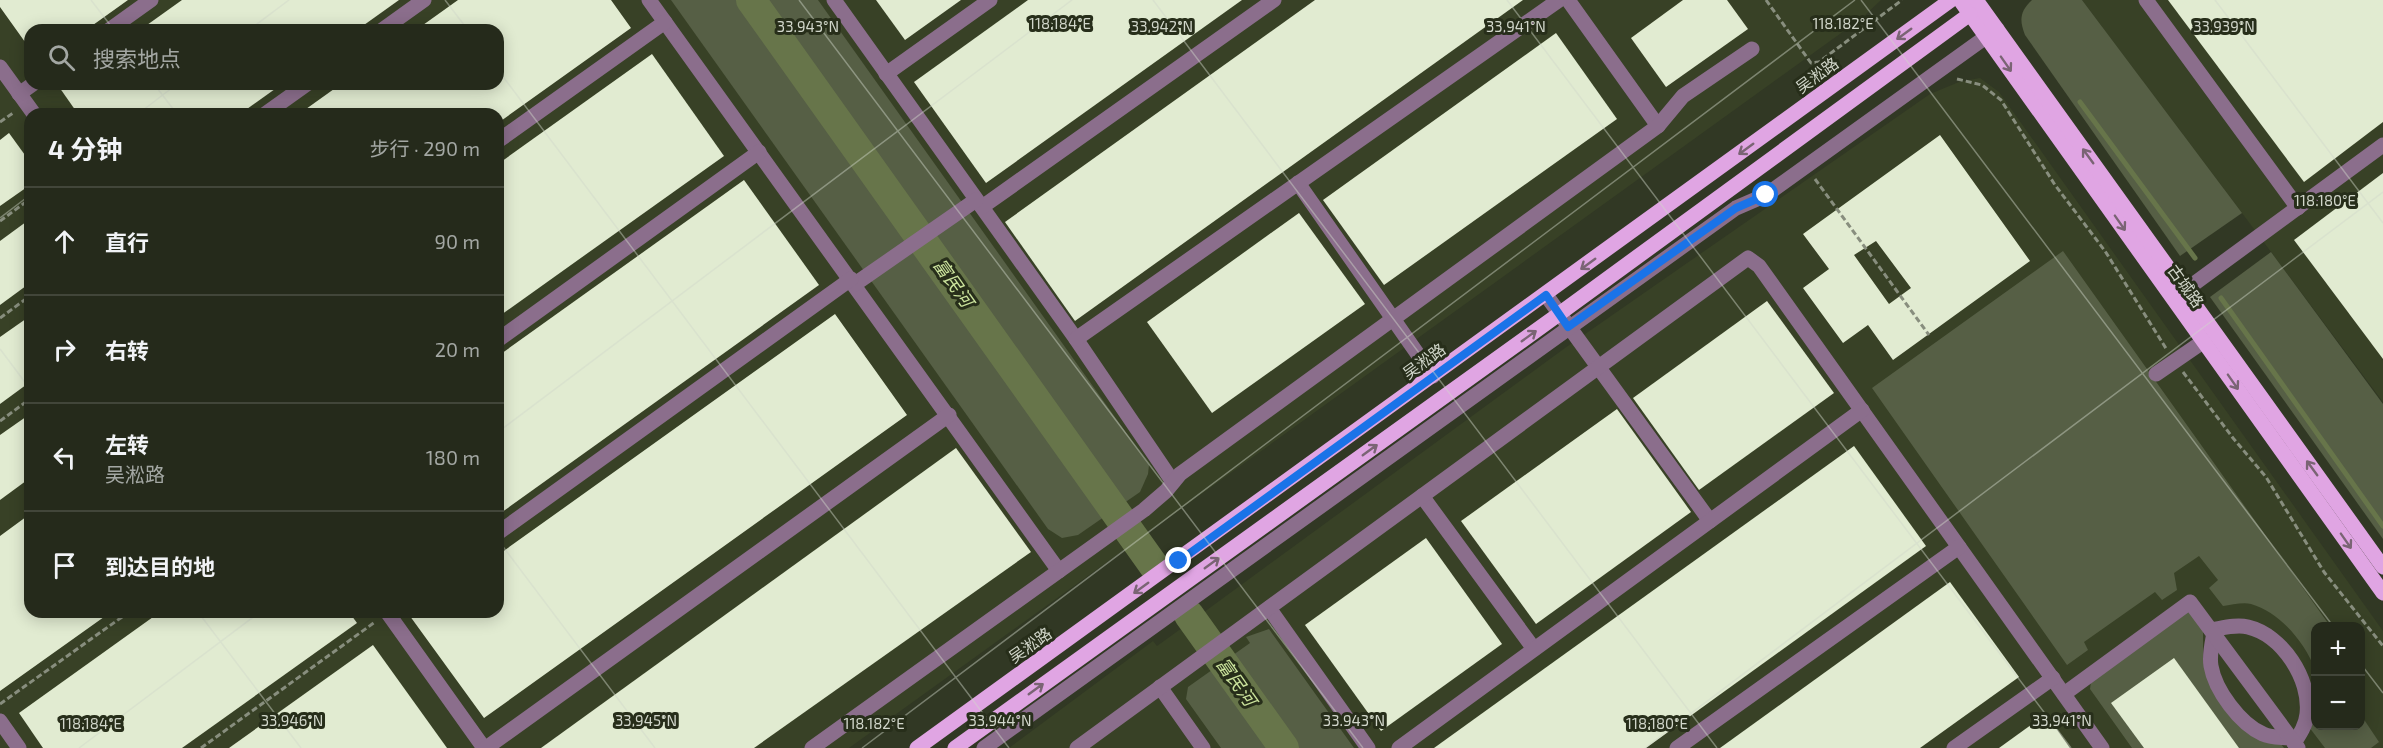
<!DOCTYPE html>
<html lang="zh">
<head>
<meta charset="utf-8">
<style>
  :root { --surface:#252a1b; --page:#313628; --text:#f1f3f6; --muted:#a3a7a3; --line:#42463a }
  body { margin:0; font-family:"Exo 2","Noto Sans SC",sans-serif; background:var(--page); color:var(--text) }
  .controls { position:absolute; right:18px; bottom:18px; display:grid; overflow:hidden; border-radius:12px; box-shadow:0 3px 15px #0003 }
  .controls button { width:54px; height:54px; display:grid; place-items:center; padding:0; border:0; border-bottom:2px solid var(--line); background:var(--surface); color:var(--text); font:30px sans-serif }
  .stop { position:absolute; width:18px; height:18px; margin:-14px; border:4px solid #1a73e8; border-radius:50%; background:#fff }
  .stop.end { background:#1a73e8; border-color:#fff; box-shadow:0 2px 6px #0008 }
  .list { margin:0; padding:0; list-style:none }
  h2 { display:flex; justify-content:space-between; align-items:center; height:78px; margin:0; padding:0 24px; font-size:26px }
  h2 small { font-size:20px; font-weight:400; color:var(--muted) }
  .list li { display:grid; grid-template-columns:39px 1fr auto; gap:18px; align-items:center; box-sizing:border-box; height:108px; padding:0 24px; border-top:2px solid var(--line) }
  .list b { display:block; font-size:22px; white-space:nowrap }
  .list p { margin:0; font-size:20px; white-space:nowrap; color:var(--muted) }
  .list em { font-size:20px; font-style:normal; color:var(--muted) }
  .icon { flex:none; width:33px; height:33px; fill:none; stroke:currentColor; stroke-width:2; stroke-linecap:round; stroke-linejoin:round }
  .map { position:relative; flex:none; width:2383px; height:748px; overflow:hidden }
  .search { position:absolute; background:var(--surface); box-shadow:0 3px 15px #0003; left:24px; top:24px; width:480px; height:66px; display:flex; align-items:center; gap:15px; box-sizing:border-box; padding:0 21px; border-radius:18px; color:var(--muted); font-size:22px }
  .panel { position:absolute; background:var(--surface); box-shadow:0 3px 15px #0003; left:24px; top:108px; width:480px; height:510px; border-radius:18px }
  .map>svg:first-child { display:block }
</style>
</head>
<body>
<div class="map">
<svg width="2383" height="748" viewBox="0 0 2383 748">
  <rect width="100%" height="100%" fill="#313824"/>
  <!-- built -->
  <g fill="#384126" fill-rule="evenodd">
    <path d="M0,0H1881L1862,18L849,748H0ZM30,30H498V84H30ZM30,114H498V612H30Z"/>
    <path d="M2082,0H2383V402L2242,213Z"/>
    <path d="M1980,78L1999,92L2383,631V748H1009L1153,641L1157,646L1211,607L1565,348L1930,94L1959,82ZM2316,626H2360V726H2316Z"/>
  </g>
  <!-- green -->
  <g fill="#565f45">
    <path d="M671,0H818L1149,465L1148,474L1140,492L1078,535L1062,538L1048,529Z"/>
    <path d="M2032,0H2082L2242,213L2180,256L2025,35C2019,20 2020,11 2032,0Z"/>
    <path d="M2063,251L2330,626H2316L2315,670C2306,644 2280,612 2251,604C2243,602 2231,605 2223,606L2209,588L2218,580L2199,556L2174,573L2177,590L2162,600L2155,592L2084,642L2088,650L2067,665L1872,388Z"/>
    <path d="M2271,252L2383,404V539L2210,297Z"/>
    <path d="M2190,608L2203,625V658L2246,727L2281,744L2284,748H2132L2090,689L2091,682Z"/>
    <path d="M1269,629L1354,748H1221L1186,699L1188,687L1250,643L1246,637Z"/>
    <path d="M2315,708L2316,726H2360L2361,715L2379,742L2371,748H2325L2309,727Z"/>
  </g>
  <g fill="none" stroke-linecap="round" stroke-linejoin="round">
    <!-- stream -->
    <g stroke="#67754a" stroke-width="5">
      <path d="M2080,102L2195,258"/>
      <path d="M2221,298L2383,526"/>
    </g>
    <!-- river -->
    <g stroke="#67754a" stroke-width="30">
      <path d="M751,0L1154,566"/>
      <path d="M1189,615L1284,748"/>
    </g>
  </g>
  <!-- building -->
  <g fill="#e1ebd1" fill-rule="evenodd">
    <path d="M0,0H128L86,30H30V49L0,7Z"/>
    <path d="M182,0H399L357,30H140Z"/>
    <path d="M458,0H611L631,28L498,123V114H299L341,84H498V30H416Z"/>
    <path d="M876,0H961L905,40Z"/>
    <path d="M1028,0H1242L986,183L914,82Z"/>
    <path d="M1315,0H1523L1075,321L1005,222Z"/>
    <path d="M1683,0H1727L1748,29L1666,87L1631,38Z"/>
    <path d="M2168,0H2383V122L2304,182Z"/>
    <path d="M1556,33L1617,119L1384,285L1323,200Z"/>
    <path d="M652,54L724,156L498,317V164Z"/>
    <path d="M57,84H282L240,114H78Z"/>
    <path d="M9,133L30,162V185L0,206V140Z"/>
    <path d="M1940,135L2030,261L1893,360L1868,325L1843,343L1803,288L1829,269L1803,234ZM1876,241L1911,288L1889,304L1854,255Z"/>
    <path d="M2383,173V359L2294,240Z"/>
    <path d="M744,180L819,285L498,515V356Z"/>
    <path d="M1299,213L1365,304L1212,413L1147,322Z"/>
    <path d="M30,219V283L0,305V241Z"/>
    <path d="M1767,301L1834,393L1699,490L1633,398Z"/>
    <path d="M835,314L907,415L484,718L407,612H498V555Z"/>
    <path d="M30,316V382L0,404V337Z"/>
    <path d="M1617,409L1691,512L1536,624L1461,521Z"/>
    <path d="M30,414V478L0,500V435Z"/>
    <path d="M1854,446L1926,546L1646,748H1434Z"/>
    <path d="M956,448L1031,552L754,748H541Z"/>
    <path d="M30,514V612H111L0,691V536Z"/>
    <path d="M1426,538L1502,644L1381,731L1305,625Z"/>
    <path d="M1950,582L2019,677L1920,748H1720Z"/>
    <path d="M160,612H349L357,623L182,748H43L19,713Z"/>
    <path d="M373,645L447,748H229Z"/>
    <path d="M2174,658L2239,748H2144L2111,703Z"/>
    <path d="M2046,714L2070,748H1999Z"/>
  </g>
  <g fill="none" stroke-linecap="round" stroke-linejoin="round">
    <!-- path -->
    <g stroke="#888e7e" stroke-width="3" stroke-dasharray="6 3" stroke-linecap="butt">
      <path d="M1766,0L1811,63L1819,62L1902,0"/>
      <path d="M1957,79L1982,85L2001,100L2055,185L2105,251L2167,350"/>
      <path d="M0,122L13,113"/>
      <path d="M1815,179L1929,335"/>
      <path d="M0,221L30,199"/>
      <path d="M0,318L30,296"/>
      <path d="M2183,372L2233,438L2266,477L2324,572L2383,646"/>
      <path d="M0,421L30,399"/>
      <path d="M0,704L129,612"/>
      <path d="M201,748L375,622"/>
    </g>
    <!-- minor -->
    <g stroke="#8b6e8c" stroke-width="15">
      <path d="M649,0L1059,571"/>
      <path d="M834,0L1076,339L1173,482"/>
      <path d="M1568,0L1658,126"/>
      <path d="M2146,0L2298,208"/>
      <path d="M109,30L151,0"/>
      <path d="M382,30L424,0"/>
      <path d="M0,67L34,114"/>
      <path d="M886,74L990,0"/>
      <path d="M19,94L33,84"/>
      <path d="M265,114L307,84"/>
      <path d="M498,141L665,22"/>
      <path d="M1298,183L1433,376"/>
      <path d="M982,207L1274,0"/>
      <path d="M855,284L976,200"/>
      <path d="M1546,295L1710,521"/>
      <path d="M2176,297L2383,145"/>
      <path d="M1076,339L1559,0"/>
      <path d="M498,340L759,152"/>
      <path d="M2156,374L2204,341"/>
      <path d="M1422,496L1534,649"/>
      <path d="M498,533L851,279"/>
      <path d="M1269,608L1368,748"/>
      <path d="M387,612L484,748"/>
      <path d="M2211,630C2223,628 2236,624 2248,627C2282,635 2311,679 2307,714C2306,725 2300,734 2294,743"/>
      <path d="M2214,633C2212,644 2209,655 2211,666C2215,690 2240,724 2263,734C2271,738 2281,737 2290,738"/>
      <path d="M1160,687L1203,748"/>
      <path d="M2064,694L2190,602L2298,748"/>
      <path d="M0,721L19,748"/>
      <path d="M486,748L949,415"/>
      <path d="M812,748L1144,510L1166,491L1180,474L1658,126L1683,96L1752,49"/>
      <path d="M984,748L1736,208L1766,195L1997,29"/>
      <path d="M1077,748L1748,258L1759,266L2102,748"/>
      <path d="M1399,748L1862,410"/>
      <path d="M1677,748L1959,547"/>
      <path d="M1954,748L2053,678"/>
    </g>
    <!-- major -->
    <g stroke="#e0a5e3" stroke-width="15">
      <path d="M1960,0L2383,593"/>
      <path d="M1976,0L2383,567"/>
      <path d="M917,748L1951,0"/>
      <path d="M955,748L1559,314L1970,14"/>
    </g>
  </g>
  <!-- one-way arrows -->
  <defs><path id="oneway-shaft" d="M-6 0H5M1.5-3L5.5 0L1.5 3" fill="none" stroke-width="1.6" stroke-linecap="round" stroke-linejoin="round" transform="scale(1.5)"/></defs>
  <g stroke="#7a6474">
    <use href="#oneway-shaft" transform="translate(1904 34) rotate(144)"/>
    <use href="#oneway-shaft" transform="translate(2006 64) rotate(55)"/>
    <use href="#oneway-shaft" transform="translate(1746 149) rotate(144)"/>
    <use href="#oneway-shaft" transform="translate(2088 156) rotate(-126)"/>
    <use href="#oneway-shaft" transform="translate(2120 223) rotate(55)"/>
    <use href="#oneway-shaft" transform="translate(1588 264) rotate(144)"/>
    <use href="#oneway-shaft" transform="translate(1529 336) rotate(-36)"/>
    <use href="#oneway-shaft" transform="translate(2233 382) rotate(55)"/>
    <use href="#oneway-shaft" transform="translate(1370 450) rotate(-36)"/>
    <use href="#oneway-shaft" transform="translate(2312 468) rotate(-126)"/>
    <use href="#oneway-shaft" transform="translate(2346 541) rotate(55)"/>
    <use href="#oneway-shaft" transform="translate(1212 563) rotate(-36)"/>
    <use href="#oneway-shaft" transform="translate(1141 588) rotate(144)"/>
    <use href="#oneway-shaft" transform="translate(1036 689) rotate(-36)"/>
  </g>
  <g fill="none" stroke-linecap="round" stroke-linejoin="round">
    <!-- route -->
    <path stroke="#1a73e8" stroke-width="8" d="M1179,561L1546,295L1568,327L1736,208L1766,195"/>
  </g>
  <!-- ticks -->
  <path fill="none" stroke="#d1d6ca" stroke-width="1.5" stroke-opacity="0.45" d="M91,0L114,30M445,0L468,30M799,0L1363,748M1153,0L1717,748M1507,0L2071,748M1861,0L2333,626M2215,0L2383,223M249,30L289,0M498,70L1009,748M154,84L177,114M138,114L177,84M0,218L30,195M0,349L30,389M498,432L1072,0M498,540L655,748M198,612L301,748M2360,663L2383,693M79,748L260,612M862,748L1855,0M1645,748L2383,192"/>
  <g text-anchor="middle" stroke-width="6" stroke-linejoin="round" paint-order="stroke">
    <!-- street labels -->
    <g font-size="16" fill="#d1d6ca" stroke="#272e1a">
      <text transform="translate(1817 75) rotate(-36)" y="6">吴淞路</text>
      <text transform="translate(2186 286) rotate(54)" y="6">古城路</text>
      <text transform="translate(1424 361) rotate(-36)" y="6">吴淞路</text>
      <text transform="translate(1030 645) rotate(-35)" y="6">吴淞路</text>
    </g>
    <!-- water labels -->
    <g font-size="18" font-style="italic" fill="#cce49d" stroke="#272e1a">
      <text transform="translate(953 283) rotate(55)" y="6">富民河</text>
      <text transform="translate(1236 682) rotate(55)" y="6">富民河</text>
    </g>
  </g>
  <g font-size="15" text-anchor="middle" fill="#d1d6ca" stroke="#272e1a" stroke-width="6" stroke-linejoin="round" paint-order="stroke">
    <text x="1060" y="29">118.184°E</text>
    <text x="1843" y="29">118.182°E</text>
    <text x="808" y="32">33.943°N</text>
    <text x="1162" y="32">33.942°N</text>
    <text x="1516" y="32">33.941°N</text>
    <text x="2224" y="32">33.939°N</text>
    <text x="2325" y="206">118.180°E</text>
    <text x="292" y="726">33.946°N</text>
    <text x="646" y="726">33.945°N</text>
    <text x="1000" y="726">33.944°N</text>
    <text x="1354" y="726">33.943°N</text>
    <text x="2062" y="726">33.941°N</text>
    <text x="91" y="729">118.184°E</text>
    <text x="874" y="729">118.182°E</text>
    <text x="1657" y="729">118.180°E</text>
  </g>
</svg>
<div class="controls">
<button>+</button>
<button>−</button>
</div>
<div class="stop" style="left:1766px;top:195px"></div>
<div class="stop end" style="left:1179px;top:561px"></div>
<div class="search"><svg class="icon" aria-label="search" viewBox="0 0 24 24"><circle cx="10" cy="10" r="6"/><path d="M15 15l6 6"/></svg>搜索地点</div>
<section class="panel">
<h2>4 分钟<small>步行 · 290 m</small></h2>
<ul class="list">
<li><svg class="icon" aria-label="ahead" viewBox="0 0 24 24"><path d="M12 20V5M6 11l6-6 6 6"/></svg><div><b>直行</b></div><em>90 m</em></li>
<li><svg class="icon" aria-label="right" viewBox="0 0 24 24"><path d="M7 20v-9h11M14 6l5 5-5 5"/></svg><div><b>右转</b></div><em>20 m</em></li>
<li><svg class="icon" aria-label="left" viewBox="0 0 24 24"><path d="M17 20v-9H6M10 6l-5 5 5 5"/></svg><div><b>左转</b><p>吴淞路</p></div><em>180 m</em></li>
<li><svg class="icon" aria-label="arrive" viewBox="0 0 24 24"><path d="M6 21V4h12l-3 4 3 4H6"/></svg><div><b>到达目的地</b></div></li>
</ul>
</section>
</div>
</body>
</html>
